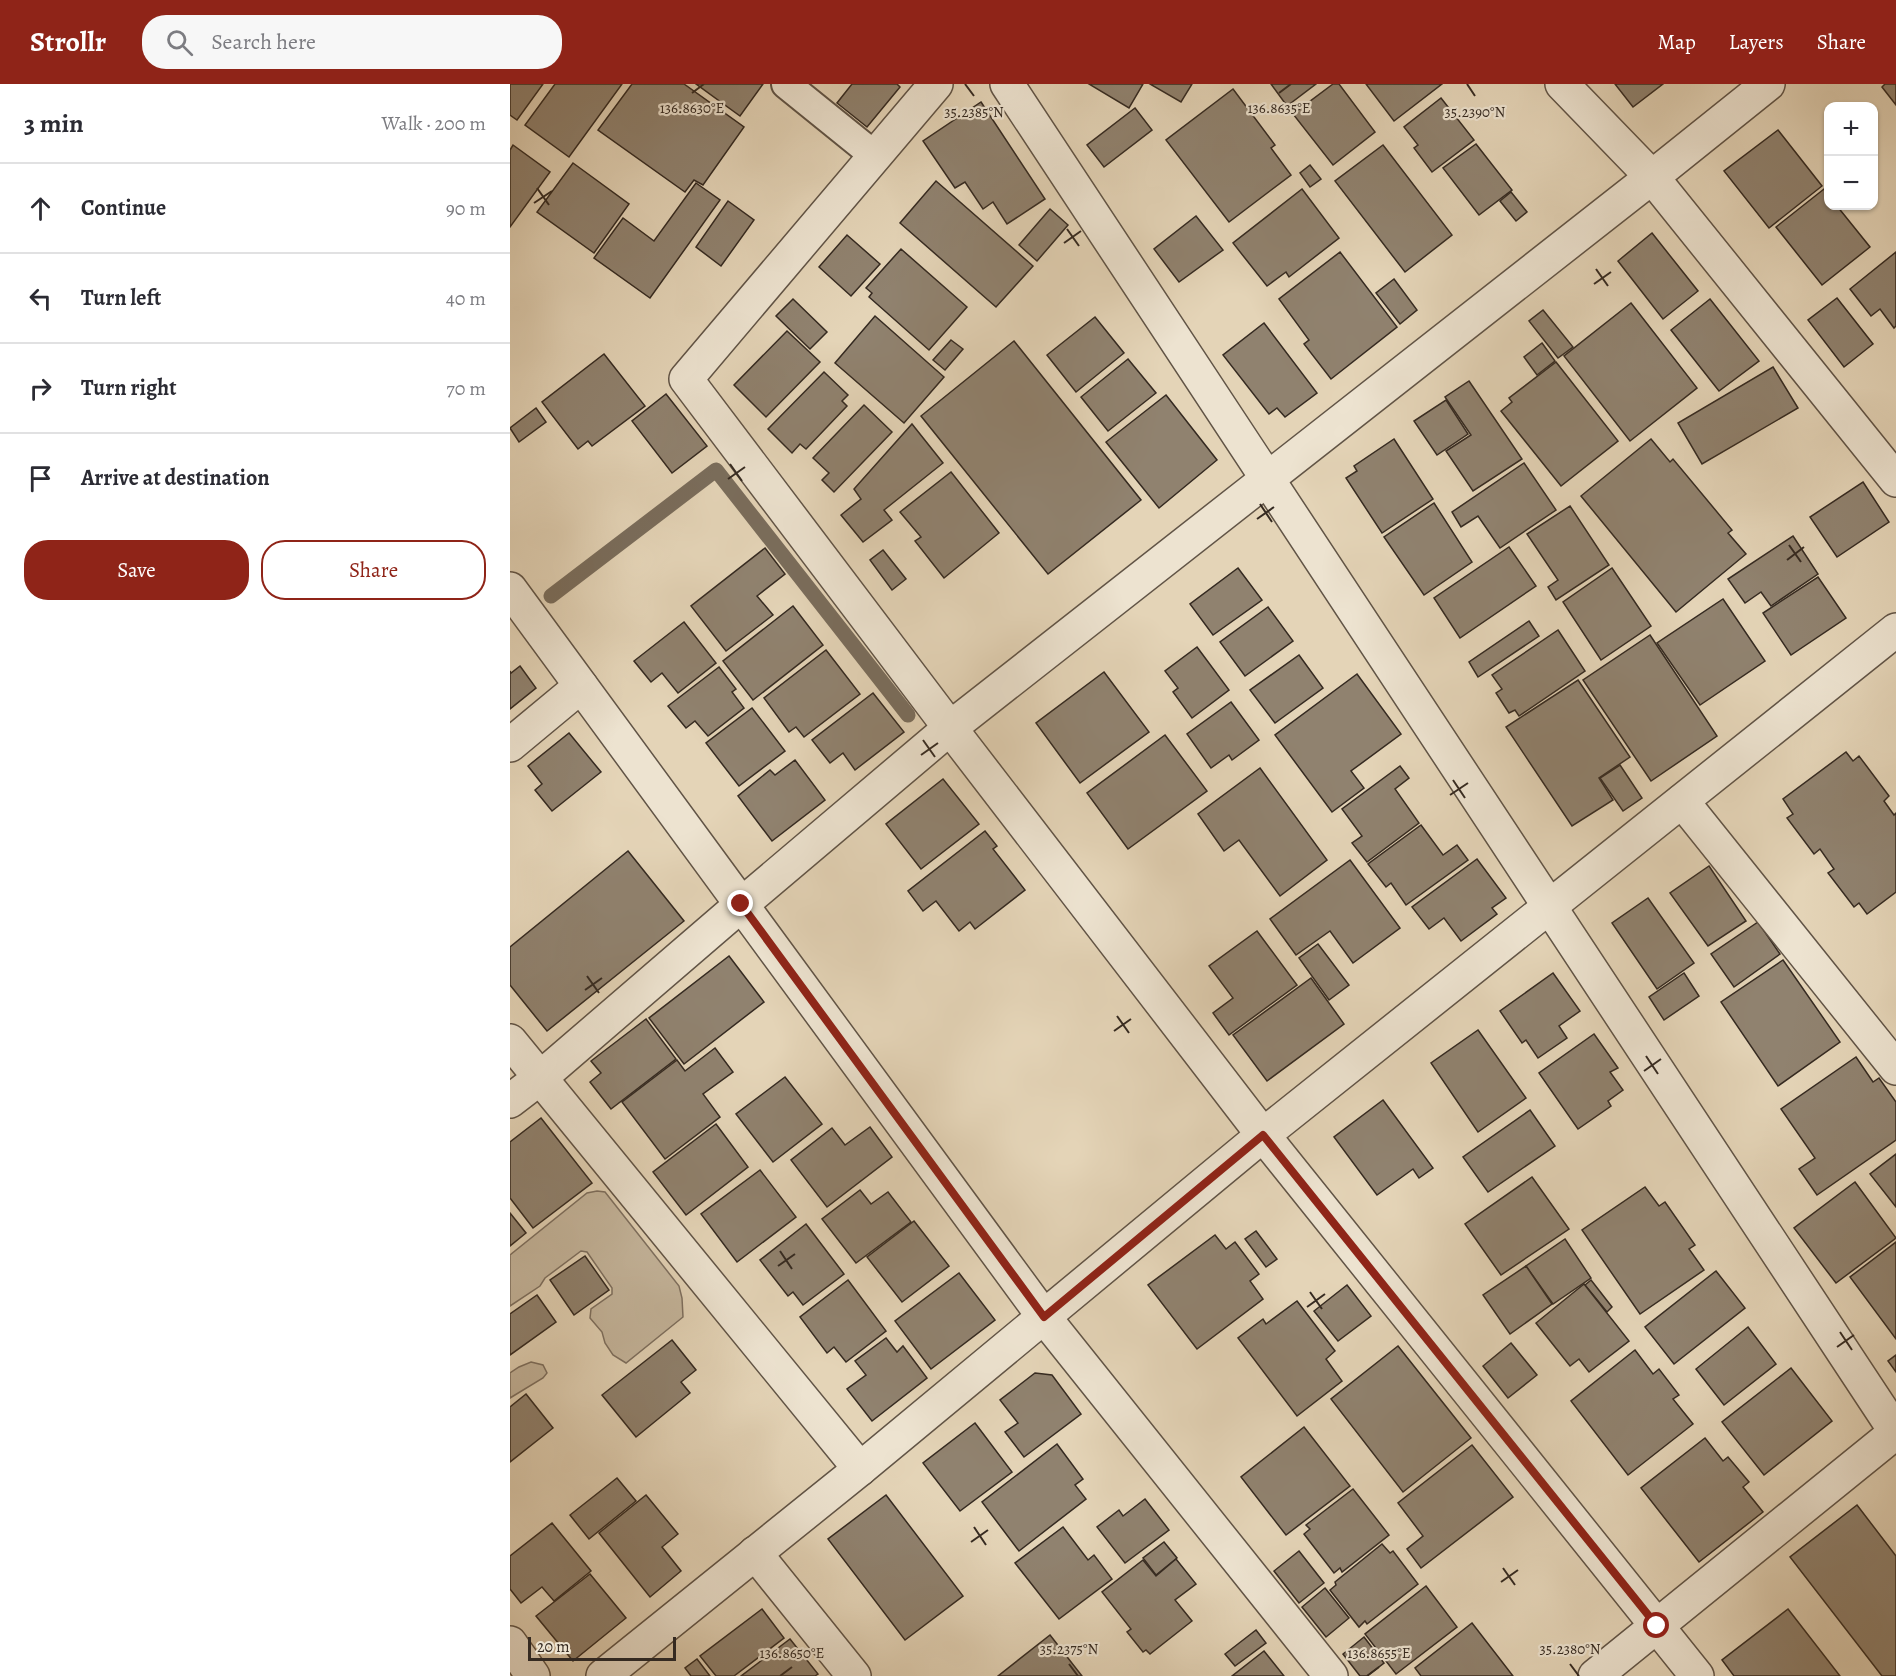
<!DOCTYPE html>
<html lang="en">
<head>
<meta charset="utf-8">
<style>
  :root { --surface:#fff; --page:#f7f7f7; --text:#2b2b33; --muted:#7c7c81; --line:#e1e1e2; --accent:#8f2418 }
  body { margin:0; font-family:Alegreya,serif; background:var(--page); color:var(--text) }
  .controls { position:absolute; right:18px; top:18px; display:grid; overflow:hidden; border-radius:12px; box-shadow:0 2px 4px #0004 }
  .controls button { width:54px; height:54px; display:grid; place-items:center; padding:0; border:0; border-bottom:2px solid var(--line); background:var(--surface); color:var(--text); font:30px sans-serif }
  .scale { position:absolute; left:18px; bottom:15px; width:148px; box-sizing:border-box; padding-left:6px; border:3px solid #352a21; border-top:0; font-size:16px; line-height:21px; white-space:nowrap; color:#352a21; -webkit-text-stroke:4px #ede3d0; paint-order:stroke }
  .stop { position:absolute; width:18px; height:18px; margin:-14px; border:4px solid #8f2418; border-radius:50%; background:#fff }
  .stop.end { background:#8f2418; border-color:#fff; box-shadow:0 2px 6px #0008 }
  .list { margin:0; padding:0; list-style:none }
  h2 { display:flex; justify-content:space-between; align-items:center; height:78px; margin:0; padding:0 24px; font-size:26px }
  h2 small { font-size:20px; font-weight:400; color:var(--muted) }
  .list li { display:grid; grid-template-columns:39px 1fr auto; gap:18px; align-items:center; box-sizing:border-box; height:90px; padding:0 24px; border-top:2px solid var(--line) }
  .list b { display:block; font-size:22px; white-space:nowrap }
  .list em { font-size:20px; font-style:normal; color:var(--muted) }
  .actions { display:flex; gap:12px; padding:18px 24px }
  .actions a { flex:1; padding:14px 0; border:2px solid var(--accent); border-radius:24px; text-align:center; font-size:21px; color:var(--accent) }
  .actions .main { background:var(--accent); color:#fff }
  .icon { flex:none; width:33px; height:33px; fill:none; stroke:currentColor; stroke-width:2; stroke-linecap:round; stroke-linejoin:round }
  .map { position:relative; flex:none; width:1386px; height:1592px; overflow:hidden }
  header { display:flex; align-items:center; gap:36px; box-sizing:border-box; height:84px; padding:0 30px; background:var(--accent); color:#fff }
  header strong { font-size:28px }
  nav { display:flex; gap:33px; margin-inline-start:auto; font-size:21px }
  .search { width:420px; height:54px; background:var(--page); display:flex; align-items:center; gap:15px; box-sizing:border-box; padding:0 21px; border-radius:24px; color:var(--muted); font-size:22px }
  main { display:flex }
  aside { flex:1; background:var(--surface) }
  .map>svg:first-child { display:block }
</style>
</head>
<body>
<header>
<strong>Strollr</strong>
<div class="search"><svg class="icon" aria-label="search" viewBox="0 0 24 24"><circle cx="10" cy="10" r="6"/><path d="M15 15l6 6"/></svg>Search here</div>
<nav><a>Map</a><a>Layers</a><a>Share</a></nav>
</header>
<main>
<aside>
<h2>3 min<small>Walk · 200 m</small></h2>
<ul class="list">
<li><svg class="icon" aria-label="ahead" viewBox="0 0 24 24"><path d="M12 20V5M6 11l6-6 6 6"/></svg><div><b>Continue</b></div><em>90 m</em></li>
<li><svg class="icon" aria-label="left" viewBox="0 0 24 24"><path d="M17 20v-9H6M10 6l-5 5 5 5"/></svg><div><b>Turn left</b></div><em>40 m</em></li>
<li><svg class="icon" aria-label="right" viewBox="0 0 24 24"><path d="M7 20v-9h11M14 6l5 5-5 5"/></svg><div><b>Turn right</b></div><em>70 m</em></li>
<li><svg class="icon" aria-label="arrive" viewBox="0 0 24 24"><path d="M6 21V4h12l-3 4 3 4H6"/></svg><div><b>Arrive at destination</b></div></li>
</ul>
<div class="actions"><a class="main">Save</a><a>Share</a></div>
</aside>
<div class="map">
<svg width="1386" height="1592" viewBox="0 0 1386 1592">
  <rect width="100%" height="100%" fill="#e4d4b7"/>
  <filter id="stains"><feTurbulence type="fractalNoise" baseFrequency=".00333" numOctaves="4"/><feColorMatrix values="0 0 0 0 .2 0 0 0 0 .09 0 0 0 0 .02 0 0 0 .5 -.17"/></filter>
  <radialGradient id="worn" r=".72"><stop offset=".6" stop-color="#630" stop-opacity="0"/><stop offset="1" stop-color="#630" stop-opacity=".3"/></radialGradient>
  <!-- green -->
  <g fill="#c6b79e" stroke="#7e7060" stroke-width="1.5">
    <path d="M87,1107L95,1108L169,1202L172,1214L173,1233L116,1279L103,1271L95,1259L92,1248L80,1234L81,1225L102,1210V1204L77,1168L71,1167L35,1194L30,1202L0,1222V1171L77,1109Z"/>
    <path d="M21,1278L33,1281L37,1289L33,1294L0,1314V1289L9,1283Z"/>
  </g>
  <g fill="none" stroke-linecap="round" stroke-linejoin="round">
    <!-- stream -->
    <path stroke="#7a6d5c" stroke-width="15" d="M41,512L206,386L398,631"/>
  </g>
  <!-- building -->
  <g fill="#90826f" stroke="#352a21" stroke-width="1.5">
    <path d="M0,0H33L7,36L0,31Z"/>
    <path d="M45,0H112L59,73L15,41Z"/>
    <path d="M122,0H174L234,43L193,101L184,96L175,108L88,46Z"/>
    <path d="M186,0H253L230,32Z"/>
    <path d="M342,0H387L390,3L357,43L327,19Z"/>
    <path d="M579,0H633L619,24Z"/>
    <path d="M640,0H682L671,18Z"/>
    <path d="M761,0H806L777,22Z"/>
    <path d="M823,0H829L865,48L823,81L783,30Z"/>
    <path d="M856,0H932L884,37Z"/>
    <path d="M1105,0H1153L1123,23Z"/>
    <path d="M1375,0H1386V21L1372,3Z"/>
    <path d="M723,5L765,61L761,64L781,91L719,138L656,56Z"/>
    <path d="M931,14L964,56L922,88L904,64L908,61L894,43Z"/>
    <path d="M471,18L535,115L497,140L483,118L473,125L455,98L445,104L413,57Z"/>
    <path d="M625,24L642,46L594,83L577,61Z"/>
    <path d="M1268,46L1312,102L1259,144L1214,87Z"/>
    <path d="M966,60L1002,106L969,131L933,84Z"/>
    <path d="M3,61L40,88L0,143V66Z"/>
    <path d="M873,61L942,151L895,188L825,97Z"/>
    <path d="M63,79L119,120L84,169L27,128Z"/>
    <path d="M800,81L811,95L800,103L790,89Z"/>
    <path d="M426,97L523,182L486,223L390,139Z"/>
    <path d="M186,99L210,116L140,214L84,174L113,134L144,157Z"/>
    <path d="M792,105L829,154L779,193L776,188L757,202L723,159Z"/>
    <path d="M1314,105L1318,111V122H1327L1360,163L1312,201L1266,143Z"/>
    <path d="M1001,108L1017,128L1006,137L990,117Z"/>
    <path d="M218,117L244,136L211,182L186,163Z"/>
    <path d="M540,125L558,141L527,177L509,161Z"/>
    <path d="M686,132L713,166L669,198L644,165Z"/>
    <path d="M1142,149L1188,207L1153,235L1108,177Z"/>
    <path d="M337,151L370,180L341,212L309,183Z"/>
    <path d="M391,165L457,223L419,266L359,213L362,209L356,204Z"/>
    <path d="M830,168L887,243L821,295L794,260L799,256L769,215Z"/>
    <path d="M1386,168V242L1384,244L1370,225L1361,232L1340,205Z"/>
    <path d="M884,195L907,226L890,240L866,209Z"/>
    <path d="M1327,214L1363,260L1334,283L1298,236Z"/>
    <path d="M283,215L317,248L300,265L266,232Z"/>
    <path d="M1200,215L1249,277L1209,307L1161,246Z"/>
    <path d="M1121,219L1187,304L1120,357L1054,272Z"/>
    <path d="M1033,226L1063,263L1048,274L1019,237Z"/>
    <path d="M365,232L434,293L394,339L325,279Z"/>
    <path d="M585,233L614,269L566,308L537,271Z"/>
    <path d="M754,239L807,309L775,333L767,324L759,330L713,271Z"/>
    <path d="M277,247L310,278L256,333L224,301Z"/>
    <path d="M441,256L453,265L435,286L423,276Z"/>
    <path d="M504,257L631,416L538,490L411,332Z"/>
    <path d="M1032,259L1045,277L1027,291L1014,273Z"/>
    <path d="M94,270L135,322L82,362L78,357L68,365L32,318Z"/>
    <path d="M618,275L646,309L598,347L571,313Z"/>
    <path d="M1046,278L1108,357L1051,402L991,327L1002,318L999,314Z"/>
    <path d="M1263,283L1288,324L1192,380L1168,339Z"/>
    <path d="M314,288L338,311L332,317L337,322L296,365L290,360L282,369L258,345Z"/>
    <path d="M959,297L1012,375L963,407L936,367L961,351L935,313Z"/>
    <path d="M156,310L197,362L162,389L122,337Z"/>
    <path d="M656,311L707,376L649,424L596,358Z"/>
    <path d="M936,316L958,350L927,371L904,337Z"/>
    <path d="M354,321L382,348L324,408L312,396L319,389L303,374Z"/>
    <path d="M26,324L36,338L9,358L0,344Z"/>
    <path d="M402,340L433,379L374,426L382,436L353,458L331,431L351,415L344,405Z"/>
    <path d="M884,355L923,415L872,449L836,394L847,387L844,382Z"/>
    <path d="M1141,355L1160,378L1163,375L1222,446L1218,449L1236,470L1166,528L1071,412Z"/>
    <path d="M1014,379L1046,426L990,464L968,432L951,443L942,428Z"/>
    <path d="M441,388L489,449L434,494L405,457L411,453L390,428Z"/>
    <path d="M1353,398L1379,438L1327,473L1300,433Z"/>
    <path d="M924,419L962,478L914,511L874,453Z"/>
    <path d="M1060,422L1099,481L1046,516L1038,503L1048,496L1017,450Z"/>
    <path d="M1283,452L1308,490L1261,522L1251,508L1235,519L1218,495Z"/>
    <path d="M999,463L1026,502L950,554L924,514Z"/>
    <path d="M255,464L275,490L247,512L263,531L216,567L181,522Z"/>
    <path d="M373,466L396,495L382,506L360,476Z"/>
    <path d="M728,484L752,516L703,551L680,520Z"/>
    <path d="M1102,484L1141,542L1091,576L1053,518Z"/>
    <path d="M1308,493L1336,534L1281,571L1253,529Z"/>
    <path d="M1213,515L1255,577L1190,621L1147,559Z"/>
    <path d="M283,522L313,561L243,616L213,577Z"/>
    <path d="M758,523L783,557L735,592L710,558Z"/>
    <path d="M1019,537L1029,552L968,593L959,578Z"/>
    <path d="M174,538L206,579L168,609L152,589L141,598L124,577Z"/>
    <path d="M1048,546L1075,587L1009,632L1005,626L999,629L986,609L992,605L982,591Z"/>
    <path d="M1140,551L1207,652L1141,697L1073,596Z"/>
    <path d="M687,563L719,606L682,634L663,608L668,604L655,587Z"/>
    <path d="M316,566L350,610L294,653L286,643L279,648L254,614Z"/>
    <path d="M789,571L813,604L765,639L740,606Z"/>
    <path d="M10,582L26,604L0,625V587L1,589Z"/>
    <path d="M209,583L226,605L222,608L234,624L198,652L185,637L176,644L158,622Z"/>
    <path d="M594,588L639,648L570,699L526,639Z"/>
    <path d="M847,590L891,650L841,687L854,704L822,728L765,651Z"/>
    <path d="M1068,596L1120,673L1089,694L1103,716L1062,742L996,643Z"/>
    <path d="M363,609L394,648L345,686L333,669L320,679L302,656Z"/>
    <path d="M721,618L749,656L722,676L719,671L701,684L677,650Z"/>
    <path d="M242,624L275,667L229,702L196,659Z"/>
    <path d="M59,649L91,688L42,727L25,706L32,700L18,682Z"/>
    <path d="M655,651L697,707L618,765L577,709Z"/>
    <path d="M1336,668L1343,677L1349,672L1379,712L1374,717L1384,731L1386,729V808L1357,830L1349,819L1344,823L1318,789L1324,785L1310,765L1304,770L1277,734L1283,730L1273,715Z"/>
    <path d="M285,676L315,716L262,757L228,712L260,686L265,691Z"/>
    <path d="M1110,681L1132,714L1113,727L1090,694Z"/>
    <path d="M890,682L899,694L885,705L909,739L857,778L842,759L852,752L832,725Z"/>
    <path d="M750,684L817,776L770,812L729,756L714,767L688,730Z"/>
    <path d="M433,695L469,740L411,785L376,740Z"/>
    <path d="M911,741L933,771L947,761L958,776L896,821L881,799L876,803L858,780Z"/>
    <path d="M475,747L487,762L483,765L515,806L465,845L460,838L449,847L426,817L413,827L398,807Z"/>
    <path d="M118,767L174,837L37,947L0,901V863Z"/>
    <path d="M967,775L996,814L982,824L987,830L951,857L934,834L919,845L902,823Z"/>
    <path d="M840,776L890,844L843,879L820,847L786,871L760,835Z"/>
    <path d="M1199,782L1236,837L1198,862L1160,809Z"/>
    <path d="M1138,814L1184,879L1147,905L1102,839Z"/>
    <path d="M1248,838L1270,870L1224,903L1201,870Z"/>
    <path d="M747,847L787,901L719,951L703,929L723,914L699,882Z"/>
    <path d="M808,860L839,901L819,916L789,874Z"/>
    <path d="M219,872L254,918L174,980L139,934Z"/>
    <path d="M1273,876L1330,958L1268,1002L1211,918Z"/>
    <path d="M1043,889L1070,927L1049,942L1057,954L1028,974L1016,956L1012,959L990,927Z"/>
    <path d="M1174,889L1189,912L1154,936L1139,913Z"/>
    <path d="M801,894L834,940L757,997L723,951Z"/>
    <path d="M136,935L166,975L101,1025L80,998L91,989L81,977Z"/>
    <path d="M968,946L1016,1014L968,1048L921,979Z"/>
    <path d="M1084,950L1108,984L1100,988L1113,1006L1098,1017L1101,1022L1068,1045L1029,989Z"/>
    <path d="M205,964L223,988L193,1010L210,1033L155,1075L112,1018L167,976L175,987Z"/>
    <path d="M1346,973L1363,998L1369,994L1386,1018V1056L1307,1111L1289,1085L1305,1074L1271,1025Z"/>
    <path d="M275,993L312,1040L263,1078L226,1030Z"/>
    <path d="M873,1016L923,1084L909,1094L903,1085L867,1111L824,1053Z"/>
    <path d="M1020,1026L1045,1062L978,1108L953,1073Z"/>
    <path d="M31,1034L82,1099L23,1144L0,1114V1058Z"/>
    <path d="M206,1040L238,1083L176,1131L143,1088Z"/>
    <path d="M360,1043L382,1073L317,1123L281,1076L322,1044L335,1061Z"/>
    <path d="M1386,1070V1123L1360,1090Z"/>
    <path d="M250,1086L286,1133L227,1178L191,1130Z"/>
    <path d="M1022,1093L1059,1145L991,1191L955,1140Z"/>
    <path d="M1345,1098L1386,1154L1326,1199L1284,1144Z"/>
    <path d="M1135,1103L1149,1122L1155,1118L1185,1161L1179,1165L1194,1186L1130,1230L1072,1146Z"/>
    <path d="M350,1106L361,1120L378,1108L401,1138L346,1179L312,1135Z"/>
    <path d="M0,1129L16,1149L0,1162Z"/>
    <path d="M404,1137L439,1182L392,1218L357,1173Z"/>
    <path d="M296,1140L334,1190L293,1221L283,1208L278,1212L250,1176Z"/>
    <path d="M746,1147L767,1175L756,1183L735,1155Z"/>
    <path d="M705,1151L716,1165L725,1158L749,1190L740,1197L753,1215L687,1265L638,1201Z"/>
    <path d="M1055,1155L1081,1194L1043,1220L1016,1182Z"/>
    <path d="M1386,1158V1255L1340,1193Z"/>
    <path d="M75,1172L99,1206L64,1231L40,1196Z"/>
    <path d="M1016,1182L1042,1220L1000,1250L973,1211Z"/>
    <path d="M1206,1187L1235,1224L1164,1280L1135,1243Z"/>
    <path d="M449,1189L485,1236L421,1285L385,1237Z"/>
    <path d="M338,1196L376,1247L336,1278L324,1263L317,1269L290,1233Z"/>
    <path d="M1081,1196L1102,1223L1097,1228L1075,1201Z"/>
    <path d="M1074,1200L1119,1257L1079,1288L1069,1275L1060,1282L1026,1239Z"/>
    <path d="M837,1201L861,1232L828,1257L804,1227Z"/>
    <path d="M27,1211L46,1238L0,1271V1230Z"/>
    <path d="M787,1217L825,1267L816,1275L832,1297L787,1332L728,1254L753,1235L756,1240Z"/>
    <path d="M1238,1243L1266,1280L1214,1321L1186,1285Z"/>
    <path d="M376,1254L387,1268L393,1262L417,1294L362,1337L337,1305L356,1291L345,1277Z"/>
    <path d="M162,1256L186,1286L171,1298L180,1309L126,1353L92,1311Z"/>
    <path d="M1001,1259L1027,1291L998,1314L973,1282Z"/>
    <path d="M888,1262L961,1354L893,1408L821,1315Z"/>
    <path d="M1125,1266L1143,1290L1149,1285L1169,1311L1163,1315L1183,1340L1118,1391L1061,1317Z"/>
    <path d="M1386,1271V1288L1378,1277Z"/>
    <path d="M1281,1284L1322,1337L1254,1391L1212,1338Z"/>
    <path d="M525,1289L542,1291L571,1330L514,1373L495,1348L508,1339L490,1316Z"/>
    <path d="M16,1310L43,1344L0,1378V1323Z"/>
    <path d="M465,1339L502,1388L450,1427L413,1379Z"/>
    <path d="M794,1343L840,1402L776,1451L731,1393Z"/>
    <path d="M1195,1354L1213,1377L1218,1373L1239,1398L1233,1403L1253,1428L1189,1478L1131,1404Z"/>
    <path d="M547,1360L573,1395L565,1401L576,1415L509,1467L472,1418Z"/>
    <path d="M962,1361L1003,1413L911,1484L897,1465L913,1452L888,1419Z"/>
    <path d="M107,1394L126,1417L79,1455L60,1431Z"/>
    <path d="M843,1405L879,1451L832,1488L830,1484L824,1489L794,1450L800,1445L796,1441Z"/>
    <path d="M136,1411L168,1450L152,1463L171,1487L140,1513L89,1449Z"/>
    <path d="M376,1411L453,1512L395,1556L318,1455Z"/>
    <path d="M635,1415L659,1446L615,1479L587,1443L609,1426L613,1432Z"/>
    <path d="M1347,1421L1386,1472V1592H1372L1280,1473Z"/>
    <path d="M42,1439L81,1487L44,1517L32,1503L11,1519L0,1505V1472Z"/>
    <path d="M553,1443L578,1476L584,1471L602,1495L549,1535L505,1479Z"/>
    <path d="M654,1458L667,1474L646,1491L633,1474Z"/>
    <path d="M872,1460L880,1469L883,1467L908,1500L857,1540L855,1537L849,1543L820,1506L826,1501L825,1498Z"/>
    <path d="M789,1467L814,1499L789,1519L764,1487Z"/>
    <path d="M666,1475L686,1500L665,1516L682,1537L640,1570L636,1566L633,1568L617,1548L621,1545L592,1508L633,1476L646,1492Z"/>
    <path d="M80,1490L116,1534L63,1577L26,1532Z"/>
    <path d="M916,1502L947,1543L886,1590L855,1550Z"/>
    <path d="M815,1504L839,1534L816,1553L792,1523Z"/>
    <path d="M252,1525L274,1554L224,1592H206L190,1572Z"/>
    <path d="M1278,1525L1330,1592H1224L1212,1576Z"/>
    <path d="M962,1539L1003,1592H911L905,1584Z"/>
    <path d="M746,1546L756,1559L725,1582L715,1570Z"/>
    <path d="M540,1551L572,1592H488Z"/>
    <path d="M854,1553L874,1579L857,1592H850L833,1570Z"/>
    <path d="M280,1555L308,1590L305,1592H231Z"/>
    <path d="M754,1567L774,1592H722Z"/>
    <path d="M187,1575L200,1592H181L175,1584Z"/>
  </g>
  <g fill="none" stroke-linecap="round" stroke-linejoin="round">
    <!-- service casing -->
    <g stroke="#615446" stroke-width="32">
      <path id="service" d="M276,0L365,72"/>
    </g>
    <!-- minor casing -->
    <g stroke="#615446" stroke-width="36">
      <g id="minor">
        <path d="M426,0L176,295L440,644L753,1051L1187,1592"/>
        <path d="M497,0L1386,1348"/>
        <path d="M1052,0L1142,93L1386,396"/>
        <path d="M0,505L534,1233L821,1592"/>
        <path d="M0,661L71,602"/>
        <path d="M1172,717L1386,984"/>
        <path d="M0,957L350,1385"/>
        <path d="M0,1017L30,994L231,821L440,644L1142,93L1258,0"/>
        <path d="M245,1469L344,1592"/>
        <path d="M0,1559L23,1592"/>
        <path d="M93,1592L350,1385L753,1051"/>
        <path d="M1085,1592L1386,1348"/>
      </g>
    </g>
    <!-- tertiary casing -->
    <g stroke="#615446" stroke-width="36">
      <path id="tertiary" d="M753,1051L1386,546"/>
    </g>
    <!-- service -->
    <use href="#service" stroke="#ede3d0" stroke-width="28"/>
    <!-- minor -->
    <use href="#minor" stroke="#ede3d0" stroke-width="33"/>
    <!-- tertiary -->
    <use href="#tertiary" stroke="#ede3d0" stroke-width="33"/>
  </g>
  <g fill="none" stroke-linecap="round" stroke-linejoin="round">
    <!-- route -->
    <path stroke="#8f2418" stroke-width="8" d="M231,820L534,1233L753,1051L1147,1542"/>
  </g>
  <!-- ticks -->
  <path fill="none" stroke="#352a21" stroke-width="2" d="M455,0L464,12M957,0L965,12M182,9L194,0M769,9L781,0M27,104L39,121M24,119L42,107M557,145L569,162M554,159L571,147M1086,185L1098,202M1084,200L1101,188M220,380L232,397M218,395L235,383M750,420L762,438M747,435L764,423M1279,461L1291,478M1277,476L1294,463M413,656L425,673M411,671L428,659M943,696L955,714M940,711L958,699M77,892L89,909M75,906L92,894M607,932L619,949M604,947L621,935M1136,972L1148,990M1134,987L1151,975M270,1167L282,1185M268,1182L285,1170M800,1208L812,1225M797,1223L815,1210M1330,1248L1342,1266M1327,1263L1344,1251M464,1443L476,1461M461,1458L478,1446M993,1484L1005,1501M991,1498L1008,1486M559,1580L568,1592M1060,1580L1069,1592M270,1592L282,1583M857,1592L869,1583"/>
  <g font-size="15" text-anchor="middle" fill="#352a21" stroke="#ede3d0" stroke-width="4.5" stroke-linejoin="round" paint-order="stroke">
    <text x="182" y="29">136.8630°E</text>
    <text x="769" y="29">136.8635°E</text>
    <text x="464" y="33">35.2385°N</text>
    <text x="965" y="33">35.2390°N</text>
    <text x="559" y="1570">35.2375°N</text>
    <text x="1060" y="1570">35.2380°N</text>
    <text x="282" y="1574">136.8650°E</text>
    <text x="869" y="1574">136.8655°E</text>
  </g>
  <rect width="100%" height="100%" filter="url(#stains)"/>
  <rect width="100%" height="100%" fill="url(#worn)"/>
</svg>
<div class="controls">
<button>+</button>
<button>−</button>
</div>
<div class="scale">20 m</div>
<div class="stop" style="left:1147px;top:1542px"></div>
<div class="stop end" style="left:231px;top:820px"></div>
</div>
</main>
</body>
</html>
